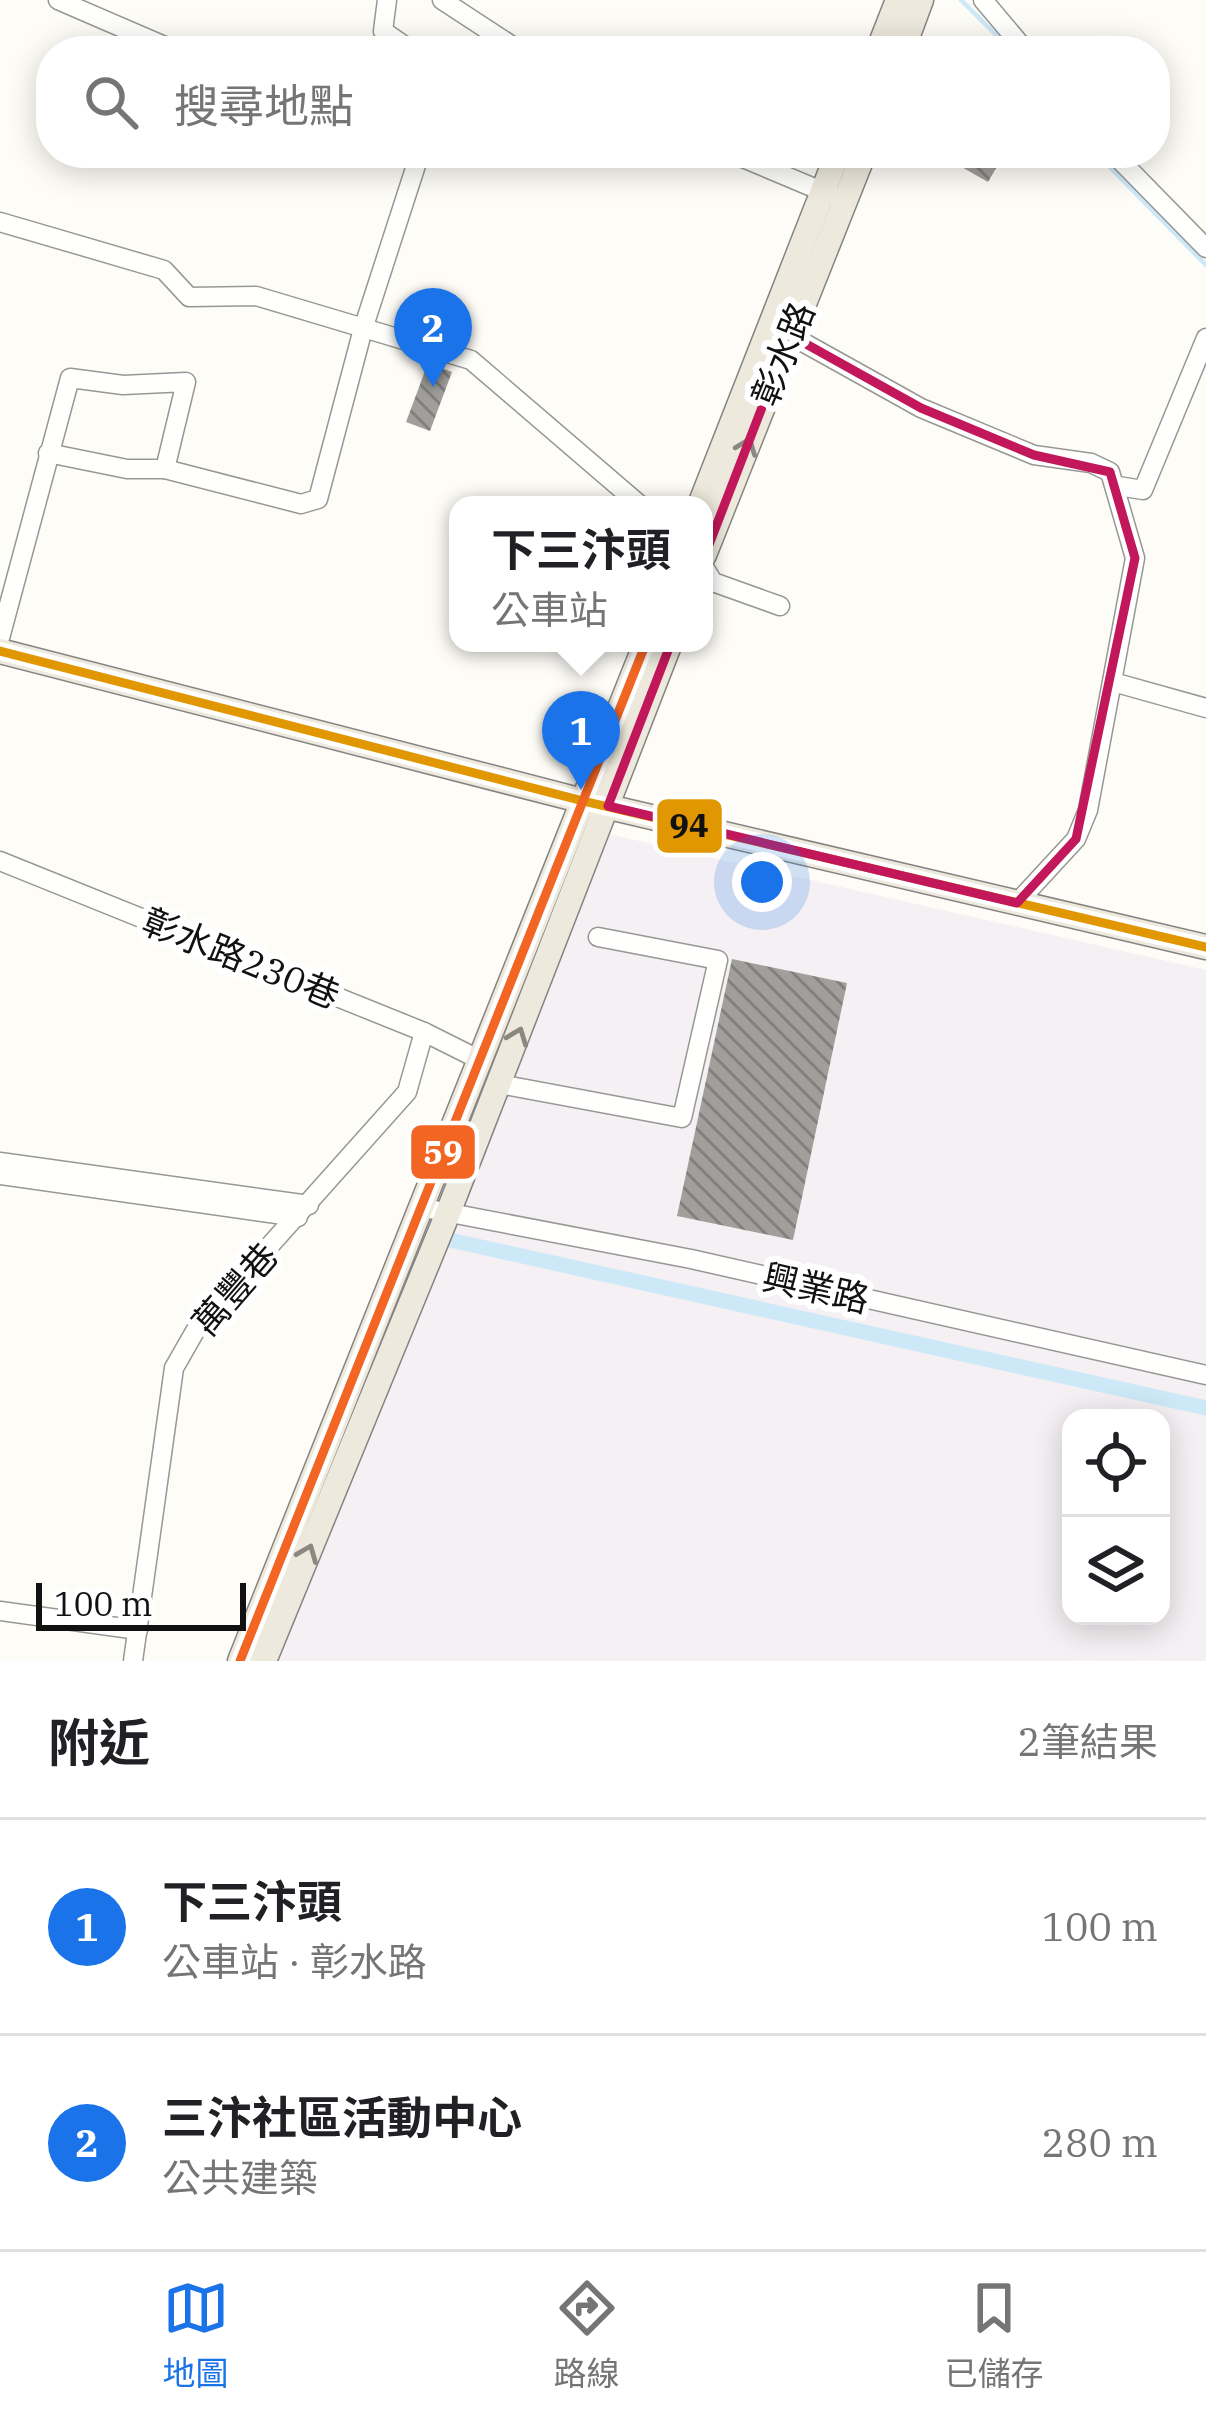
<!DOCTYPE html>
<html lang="zh-TW">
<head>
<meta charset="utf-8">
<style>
  :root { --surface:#fff; --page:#f2f2f2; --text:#202124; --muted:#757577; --line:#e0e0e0; --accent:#1a73e8 }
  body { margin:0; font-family:"IBM Plex Serif","Noto Sans TC",serif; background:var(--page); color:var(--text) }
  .controls { position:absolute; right:36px; bottom:36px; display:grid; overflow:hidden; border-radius:24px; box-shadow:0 6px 30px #0003 }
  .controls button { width:108px; height:108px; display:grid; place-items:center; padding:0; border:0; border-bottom:3px solid var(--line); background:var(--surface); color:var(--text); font:60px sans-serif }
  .scale { position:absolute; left:36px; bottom:30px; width:210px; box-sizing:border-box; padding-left:12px; border:6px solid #111; border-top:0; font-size:33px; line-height:42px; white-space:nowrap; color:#111; -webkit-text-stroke:9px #fff; paint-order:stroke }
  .you { position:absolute; left:762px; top:882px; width:42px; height:42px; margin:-30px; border:9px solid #fff; border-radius:50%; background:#1a73e8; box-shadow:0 0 0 18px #1a73e833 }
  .badge { display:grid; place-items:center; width:78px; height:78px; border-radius:50%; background:var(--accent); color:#fff; font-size:39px; font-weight:700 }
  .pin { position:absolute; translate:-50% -99px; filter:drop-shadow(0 3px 6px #0008) }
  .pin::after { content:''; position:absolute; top:63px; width:42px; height:36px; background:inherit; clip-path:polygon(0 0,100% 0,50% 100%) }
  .popup { position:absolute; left:449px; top:496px; width:264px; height:156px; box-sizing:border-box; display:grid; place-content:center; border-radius:24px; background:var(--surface); filter:drop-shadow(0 3px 9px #0005); font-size:39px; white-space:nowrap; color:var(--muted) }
  .popup b { font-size:45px; color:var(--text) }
  .popup::after { content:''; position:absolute; left:50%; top:100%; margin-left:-24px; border:24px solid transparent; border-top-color:var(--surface) }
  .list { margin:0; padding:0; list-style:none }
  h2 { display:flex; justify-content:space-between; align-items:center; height:156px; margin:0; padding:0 48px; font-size:51px }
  h2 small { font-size:39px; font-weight:400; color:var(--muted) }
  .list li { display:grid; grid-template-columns:78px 1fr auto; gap:36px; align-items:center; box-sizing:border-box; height:216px; padding:0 48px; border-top:3px solid var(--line) }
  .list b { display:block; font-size:45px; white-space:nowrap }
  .list p { margin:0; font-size:39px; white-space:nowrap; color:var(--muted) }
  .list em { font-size:39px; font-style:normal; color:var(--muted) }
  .icon { flex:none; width:66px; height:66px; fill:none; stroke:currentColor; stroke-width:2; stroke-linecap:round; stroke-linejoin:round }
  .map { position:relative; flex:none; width:1206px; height:1661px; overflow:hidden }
  .search { position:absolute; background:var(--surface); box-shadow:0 6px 30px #0003; left:36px; right:36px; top:36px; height:132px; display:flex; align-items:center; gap:30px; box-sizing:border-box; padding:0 42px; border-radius:48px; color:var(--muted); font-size:45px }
  .sheet { height:588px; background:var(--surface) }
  nav { display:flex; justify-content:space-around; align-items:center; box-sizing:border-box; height:168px; border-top:3px solid var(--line); background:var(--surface); font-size:33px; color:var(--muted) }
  nav a { display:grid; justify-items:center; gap:6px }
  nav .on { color:var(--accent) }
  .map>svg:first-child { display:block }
</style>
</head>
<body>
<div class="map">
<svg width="1206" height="1661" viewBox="0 0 1206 1661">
  <defs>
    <pattern id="building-back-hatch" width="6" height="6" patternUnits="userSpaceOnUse" patternTransform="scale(3)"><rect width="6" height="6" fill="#a19f9c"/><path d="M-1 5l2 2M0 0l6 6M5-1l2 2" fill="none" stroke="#82807e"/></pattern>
  </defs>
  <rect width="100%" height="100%" fill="#fdfcf7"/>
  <!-- industrial -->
  <path fill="#f5f0f3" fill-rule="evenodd" d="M604,833L1206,970V1661H272ZM1071,1418H1161V1616H1071Z"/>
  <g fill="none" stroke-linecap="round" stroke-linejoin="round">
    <!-- stream -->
    <g stroke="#cde8f7" stroke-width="4.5">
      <path d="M961,0L1012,51"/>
      <path d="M1096,153L1206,265"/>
    </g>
    <!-- canal -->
    <path stroke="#cde8f7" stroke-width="15" d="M450,1240L1206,1408"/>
  </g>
  <!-- building -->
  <g fill="url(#building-back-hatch)">
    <path d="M937,153H1005L988,182Z"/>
    <path d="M428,363L452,372L430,431L406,422Z"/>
    <path d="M732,959L847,983L793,1240L677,1216Z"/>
  </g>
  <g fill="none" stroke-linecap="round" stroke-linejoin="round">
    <!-- minor casing -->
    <g stroke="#979795" stroke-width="21">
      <g id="minor">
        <path d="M58,0L176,51"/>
        <path d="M387,0L383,31L412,51"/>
        <path d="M442,0L520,51"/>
        <path d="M983,0L1026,51"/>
        <path d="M731,153L831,195"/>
        <path d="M1113,153L1206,248"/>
        <path d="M0,222L164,270L189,297L256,296L471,360L640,505"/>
        <path d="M790,335L921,408L1034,455L1091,463L1110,472L1135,558L1088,810L1076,839L1017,903"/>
        <path d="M48,453L127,469H165L301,504L318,499L363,329L420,153"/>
        <path d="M1118,486L1143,490L1206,338"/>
        <path d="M704,567L713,582L780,606"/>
        <path d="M0,638L70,378L123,385L186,382L165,469"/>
        <path d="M1113,682L1206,708"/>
        <path d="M0,861L424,1032L480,1060"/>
        <path d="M499,1084L682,1118L718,960L598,937"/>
        <path d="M0,1162L309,1205"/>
        <path d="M0,1175L298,1217"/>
        <path d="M424,1208L691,1259L1206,1375"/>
        <path d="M0,1611L138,1630"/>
        <path d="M133,1661L174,1368L198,1326L407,1092L424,1032"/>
      </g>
    </g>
    <!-- major casing -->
    <g stroke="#858482" stroke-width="27">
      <g id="major">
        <path d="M878,51L898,0"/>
        <path d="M902,51L921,0"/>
        <path d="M700,505L838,153"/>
        <path d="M704,555L864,153"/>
        <path d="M0,651L583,801L1206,947"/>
        <path d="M240,1661L646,643"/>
        <path d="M264,1661L448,1213L670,643"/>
      </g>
    </g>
    <!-- minor -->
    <use href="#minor" stroke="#fffffe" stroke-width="18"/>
    <!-- major -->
    <use href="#major" stroke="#ede9dc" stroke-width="24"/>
    <!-- bus-1 casing -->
    <g stroke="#fff" stroke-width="18">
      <path id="bus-1" d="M0,651L583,801L1206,947"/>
    </g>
    <!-- bus-2 casing -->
    <g stroke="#fff" stroke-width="18">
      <path id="bus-2" d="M240,1661L646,643"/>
    </g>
    <!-- bus-1 -->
    <use href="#bus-1" stroke="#e09702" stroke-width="9"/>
    <!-- bus-2 -->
    <use href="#bus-2" stroke="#f26522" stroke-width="9"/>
  </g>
  <!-- one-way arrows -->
  <defs><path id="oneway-chevron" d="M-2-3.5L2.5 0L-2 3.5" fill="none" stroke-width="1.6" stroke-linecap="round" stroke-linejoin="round" transform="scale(3)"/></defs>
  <g stroke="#8a8881">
    <use href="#oneway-chevron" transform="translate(747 446) rotate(-69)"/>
    <use href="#oneway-chevron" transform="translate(518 1036) rotate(-69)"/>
    <use href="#oneway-chevron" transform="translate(308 1553) rotate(-68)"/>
  </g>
  <!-- marked area -->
  <path fill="none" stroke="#c2185b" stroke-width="9" stroke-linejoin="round" d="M790,335L921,408L1034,455L1110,472L1135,558L1076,839L1017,903L608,806Z"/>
  <g text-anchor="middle" stroke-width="12" stroke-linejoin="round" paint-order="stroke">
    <!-- street labels -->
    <g font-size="36" fill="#111" stroke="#fff">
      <text transform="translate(783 354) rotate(-68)" y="13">彰水路</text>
      <text transform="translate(241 958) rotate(22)" y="13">彰水路230巷</text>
      <text transform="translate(816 1288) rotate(13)" y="13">興業路</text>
      <text transform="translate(235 1289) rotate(-49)" y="13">萬豐巷</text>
    </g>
  </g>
  <g stroke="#fff" stroke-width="4.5">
    <rect x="655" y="797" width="69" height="58" rx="12" fill="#e09702"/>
    <rect x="409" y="1123" width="68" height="58" rx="12" fill="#f26522"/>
  </g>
  <g font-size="33" text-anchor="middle" font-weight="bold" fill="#fff">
    <text x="443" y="1164">59</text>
  </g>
  <g font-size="33" text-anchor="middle" font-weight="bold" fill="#111">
    <text x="689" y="837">94</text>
  </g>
</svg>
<div class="controls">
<button><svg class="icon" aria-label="locate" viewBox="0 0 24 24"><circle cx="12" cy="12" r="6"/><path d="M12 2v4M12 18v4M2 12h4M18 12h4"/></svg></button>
<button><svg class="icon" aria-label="layers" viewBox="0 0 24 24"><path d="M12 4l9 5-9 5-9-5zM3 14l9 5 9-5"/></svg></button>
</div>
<div class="scale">100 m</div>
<div class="you"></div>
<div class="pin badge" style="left:581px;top:790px">1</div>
<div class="popup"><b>下三汴頭</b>公車站</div>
<div class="pin badge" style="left:433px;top:387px">2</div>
<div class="search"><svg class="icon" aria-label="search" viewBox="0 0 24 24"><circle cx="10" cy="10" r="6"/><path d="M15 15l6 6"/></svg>搜尋地點</div>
</div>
<section class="sheet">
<h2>附近<small>2筆結果</small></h2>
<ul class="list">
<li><span class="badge">1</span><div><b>下三汴頭</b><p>公車站 · 彰水路</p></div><em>100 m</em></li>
<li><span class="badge">2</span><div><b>三汴社區活動中心</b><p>公共建築</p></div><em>280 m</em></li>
</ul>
</section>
<nav>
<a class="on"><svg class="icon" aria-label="map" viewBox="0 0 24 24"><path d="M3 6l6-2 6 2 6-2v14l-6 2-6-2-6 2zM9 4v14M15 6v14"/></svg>地圖</a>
<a><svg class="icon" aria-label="directions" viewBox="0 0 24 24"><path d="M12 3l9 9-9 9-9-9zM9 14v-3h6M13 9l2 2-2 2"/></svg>路線</a>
<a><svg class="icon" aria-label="saved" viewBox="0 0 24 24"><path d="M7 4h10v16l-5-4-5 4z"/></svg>已儲存</a>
</nav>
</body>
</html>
